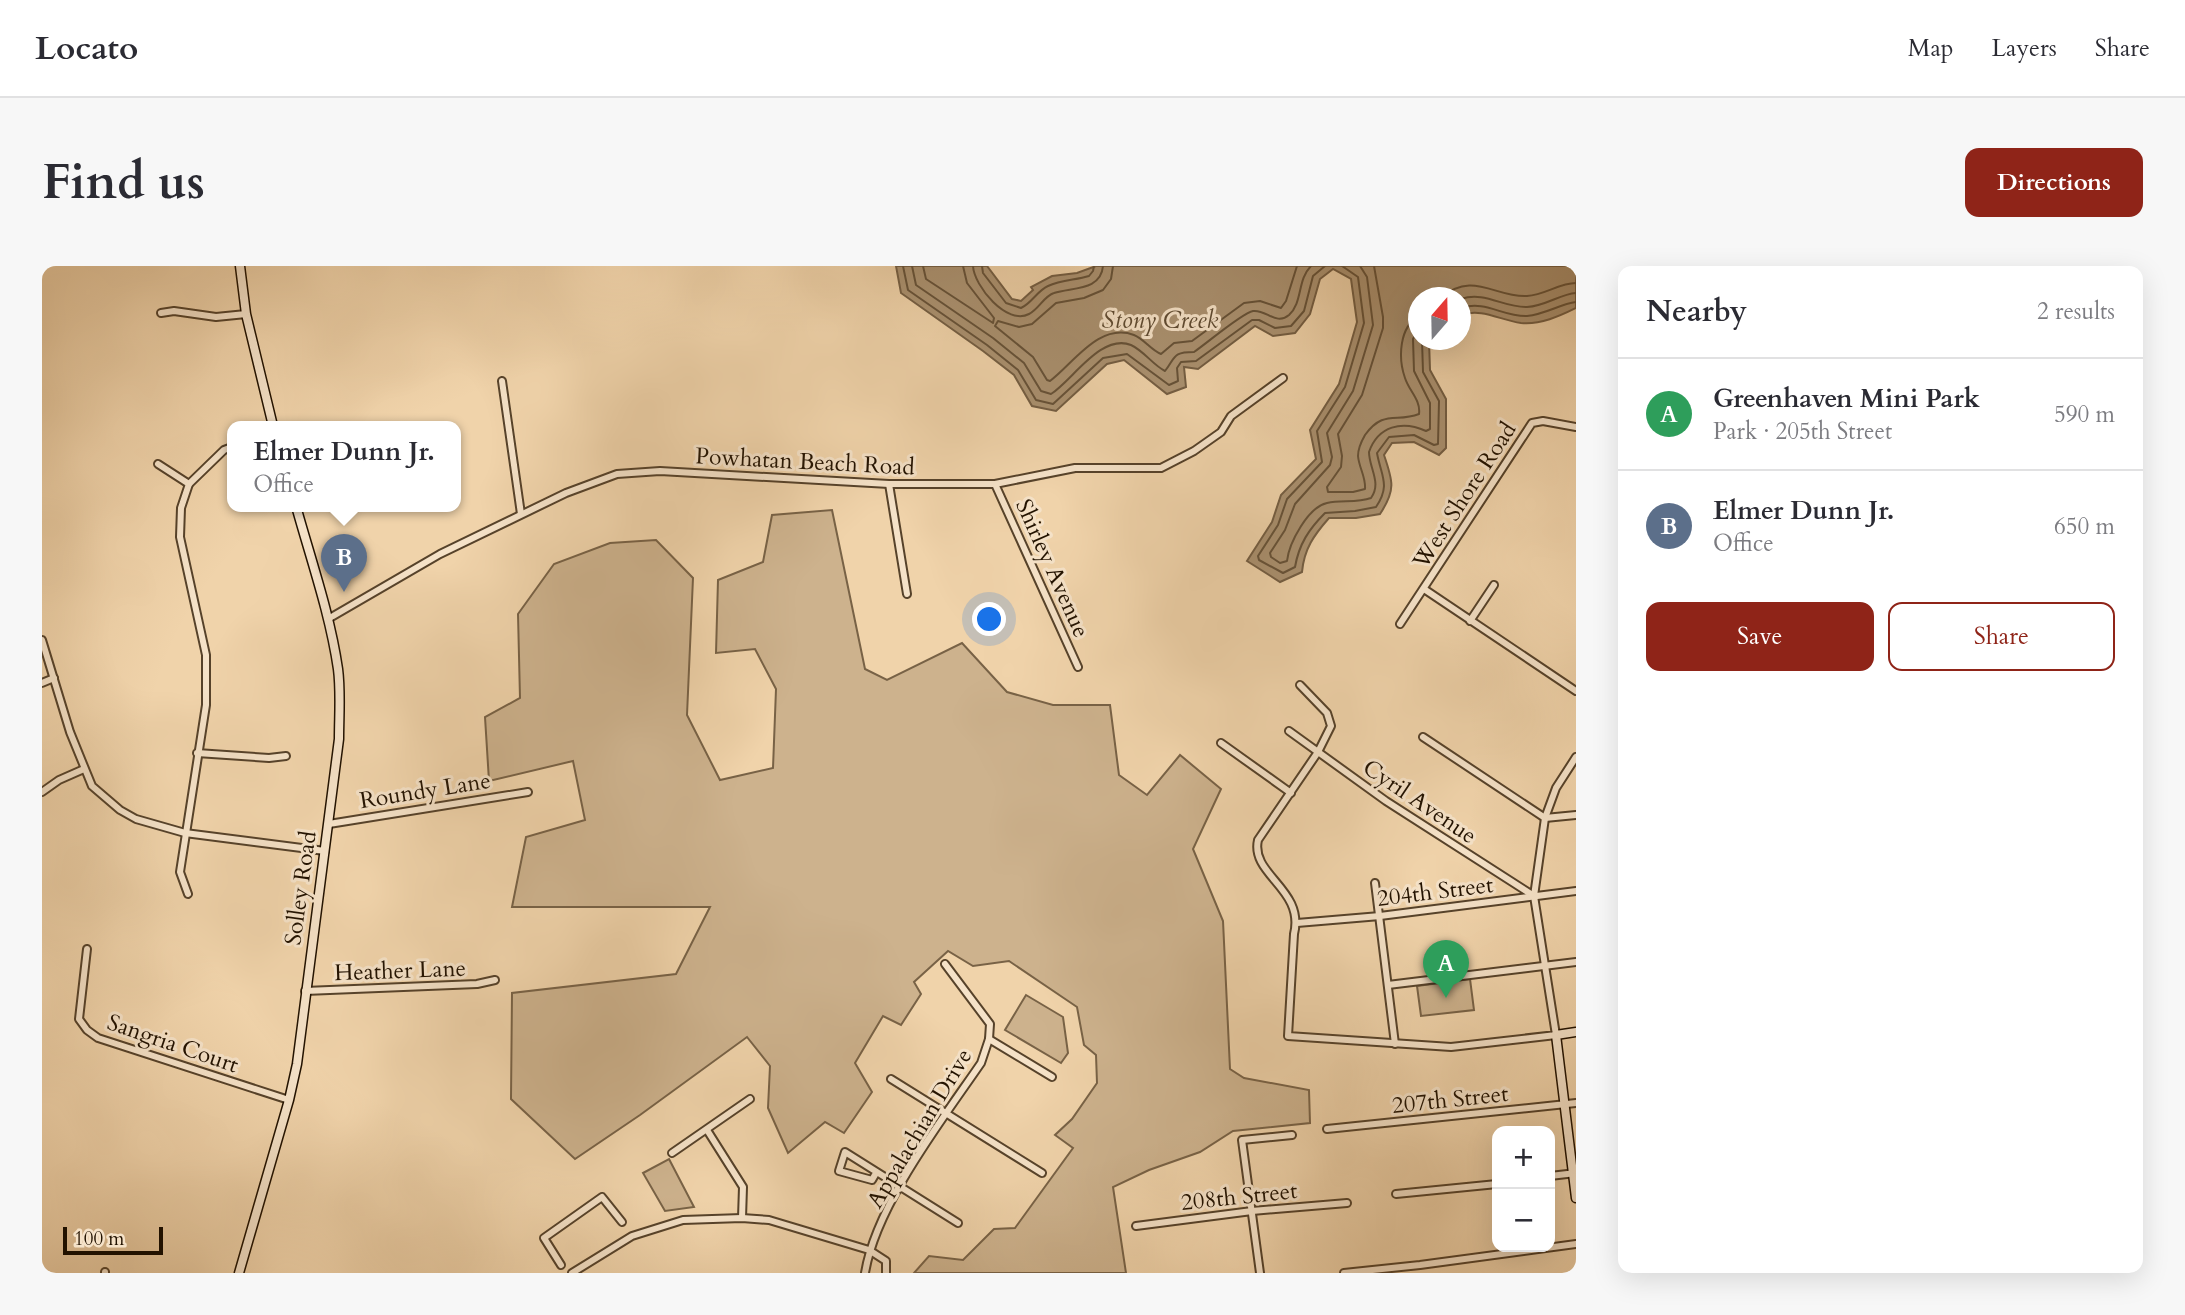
<!DOCTYPE html>
<html lang="en">
<head>
<meta charset="utf-8">
<style>
  :root { --surface:#fff; --page:#f7f7f7; --text:#2b2b33; --muted:#7c7c81; --line:#e1e1e2; --accent:#8f2418 }
  body { margin:0; font-family:Cardo,serif; background:var(--page); color:var(--text) }
  .controls { position:absolute; right:21px; bottom:21px; display:grid; overflow:hidden; border-radius:14px; box-shadow:0 7px 28px #0002 }
  .controls button { width:63px; height:63px; display:grid; place-items:center; padding:0; border:0; border-bottom:2px solid var(--line); background:var(--surface); color:var(--text); font:35px sans-serif }
  .compass { position:absolute; left:1366px; top:21px; width:63px; height:63px; border-radius:50%; background:var(--surface); box-shadow:0 7px 28px #0002; rotate:20deg }
  .scale { position:absolute; left:21px; bottom:18px; width:100px; box-sizing:border-box; padding-left:7px; border:4px solid #221200; border-top:0; font-size:19px; line-height:24px; white-space:nowrap; color:#221200; -webkit-text-stroke:5px #f5e2c8; paint-order:stroke }
  .you { position:absolute; left:948px; top:354px; width:24px; height:24px; margin:-18px; border:5px solid #fff; border-radius:50%; background:#1a73e8; box-shadow:0 0 0 10px #1a73e833 }
  .badge { display:grid; place-items:center; width:46px; height:46px; border-radius:50%; background:var(--accent); color:#fff; font-size:23px; font-weight:700 }
  .pin { position:absolute; translate:-50% -58px; filter:drop-shadow(0 2px 4px #0008) }
  .pin::after { content:''; position:absolute; top:37px; width:24px; height:21px; background:inherit; clip-path:polygon(0 0,100% 0,50% 100%) }
  .popup { position:absolute; left:185px; top:155px; width:234px; height:91px; box-sizing:border-box; display:grid; place-content:center; border-radius:14px; background:var(--surface); filter:drop-shadow(0 2px 5px #0005); font-size:23px; white-space:nowrap; color:var(--muted) }
  .popup b { font-size:26px; color:var(--text) }
  .popup::after { content:''; position:absolute; left:50%; top:100%; margin-left:-14px; border:14px solid transparent; border-top-color:var(--surface) }
  .list { margin:0; padding:0; list-style:none }
  h2 { display:flex; justify-content:space-between; align-items:center; height:91px; margin:0; padding:0 28px; font-size:30px }
  h2 small { font-size:23px; font-weight:400; color:var(--muted) }
  .list li { display:grid; grid-template-columns:46px 1fr auto; gap:21px; align-items:center; box-sizing:border-box; height:112px; padding:0 28px; border-top:2px solid var(--line) }
  .list b { display:block; font-size:26px; white-space:nowrap }
  .list p { margin:0; font-size:23px; white-space:nowrap; color:var(--muted) }
  .list em { font-size:23px; font-style:normal; color:var(--muted) }
  .actions { display:flex; gap:14px; padding:21px 28px }
  .actions a { flex:1; padding:16px 0; border:2px solid var(--accent); border-radius:14px; text-align:center; font-size:24px; color:var(--accent) }
  .actions .main { background:var(--accent); color:#fff }
  .map { position:relative; flex:none; width:1534px; height:1007px; overflow:hidden; border-radius:14px }
  header { display:flex; align-items:center; gap:42px; box-sizing:border-box; height:98px; padding:0 35px; background:var(--surface); border-bottom:2px solid var(--line) }
  header strong { font-size:33px }
  nav { display:flex; gap:38px; margin-inline-start:auto; font-size:24px }
  .intro { display:flex; align-items:center; justify-content:space-between; box-sizing:border-box; height:168px; padding:0 42px }
  h1 { margin:0; font-size:49px }
  .button { padding:18px 32px; border-radius:14px; background:var(--accent); color:#fff; font-size:24px; font-weight:700 }
  main { display:flex; gap:42px; padding:0 42px }
  aside { flex:1; background:var(--surface); border-radius:14px; box-shadow:0 7px 28px #0002 }
  .map>svg:first-child { display:block }
</style>
</head>
<body>
<header>
<strong>Locato</strong>
<nav><a>Map</a><a>Layers</a><a>Share</a></nav>
</header>
<div class="intro"><h1>Find us</h1><a class="button">Directions</a></div>
<main>
<div class="map">
<svg width="1534" height="1007" viewBox="0 0 1534 1007">
  <rect width="100%" height="100%" fill="#f0d3aa"/>
  <filter id="stains"><feTurbulence type="fractalNoise" baseFrequency=".00286" numOctaves="4"/><feColorMatrix values="0 0 0 0 .2 0 0 0 0 .09 0 0 0 0 .02 0 0 0 .5 -.17"/></filter>
  <radialGradient id="worn" r=".72"><stop offset=".6" stop-color="#630" stop-opacity="0"/><stop offset="1" stop-color="#630" stop-opacity=".3"/></radialGradient>
  <!-- green -->
  <g fill="#cdb28d" stroke="#786246" stroke-width="2">
    <path d="M790,244L823,403L845,414L920,377L965,426L1011,439H1068L1077,509L1105,529L1138,489L1179,523L1151,583L1181,655L1188,803L1202,812L1267,824L1268,857L1191,865L1158,886L1107,904L1071,921L1084,1007H872L887,990L921,994L952,963L973,962L1031,882L1013,869L1030,853L1055,817L1054,789L1042,779L1035,741L967,695L931,700L906,685L872,716L879,728L859,759L841,750L813,797L830,826L802,867L783,856L746,887L726,842L728,800L705,771L598,849L533,893L469,833L470,727L634,708L668,641H470L484,571L543,554L531,495L447,515L443,451L478,432L476,348L512,298L568,277L614,274L651,312L645,449L678,514L731,502L734,423L713,383L674,387L676,314L721,296L730,249Z"/>
    <path d="M1428,713L1432,744L1379,750L1375,720Z"/>
    <path d="M984,729L1021,751L1026,787L1019,797L963,764Z"/>
    <path d="M627,893L652,941L623,945L601,907Z"/>
  </g>
  <!-- water -->
  <path fill="#aa9170" stroke="#745e43" stroke-width="2" d="M854,0H945L970,33L979,35L991,24L989,21L1010,10L1035,7L1054,0H1534V42C1518,50 1498,59 1479,57C1457,54 1441,42 1419,49V32H1377V74H1387L1388,104L1404,133V182L1397,189L1372,176L1350,177L1342,189C1351,215 1354,224 1338,248L1314,252H1287C1272,269 1262,283 1260,306L1238,316L1205,295L1230,256L1239,229L1274,193L1268,164L1297,118L1315,56L1309,13L1291,3L1278,13L1268,48L1253,67L1231,70L1213,60L1156,103L1142,101L1144,121L1125,128L1082,94L1065,98L1014,145L990,140L972,109L941,85L859,27Z"/>
  <g fill="none" stroke-linecap="round" stroke-linejoin="round">
    <!-- shore -->
    <g stroke="#665238" stroke-width="2">
      <path d="M861,0L866,24L945,79L976,104L994,134L1011,138L1061,92L1085,88L1127,119L1136,115L1135,102L1139,96L1154,95L1210,54H1217L1233,62L1249,60L1262,45L1271,10L1283,0"/>
      <path d="M870,0L874,19L951,72L982,97L999,125L1009,128C1030,115 1059,67 1089,79C1102,85 1111,99 1123,105C1134,91 1130,86 1152,86C1164,78 1200,47 1211,45C1224,43 1234,60 1247,49C1261,36 1255,14 1269,0"/>
      <path d="M881,0L884,13L951,57L952,52L925,17L921,0"/>
      <path d="M931,0C932,20 965,60 987,48C997,43 1002,30 1012,27C1030,21 1059,25 1061,0"/>
      <path d="M940,0L941,7L964,37L979,42C990,37 995,25 1006,20C1019,14 1034,14 1047,10L1051,5L1052,0"/>
      <path d="M1071,0L1069,13L1061,24L1042,32L1014,37L990,58L977,61L956,55L953,60L991,91L1005,114L1008,115C1031,98 1057,56 1092,69C1102,73 1109,84 1119,88L1132,77L1150,75L1202,37L1218,35L1239,42L1244,35L1255,0"/>
      <path d="M1300,0L1316,11L1322,57L1303,121L1275,165L1280,196L1245,233L1236,259L1216,290L1217,294L1241,307L1253,301C1257,278 1267,263 1283,247L1313,245L1334,241C1349,219 1339,210 1335,187L1347,171L1372,169L1392,179L1396,178L1397,135L1381,106L1380,74"/>
      <path d="M1318,0L1325,11L1331,59L1311,125L1285,167L1290,191L1288,199L1253,238L1243,264L1228,287L1229,291L1238,297L1245,295C1247,277 1266,241 1285,237C1300,234 1315,237 1329,232C1340,217 1327,202 1327,186C1336,160 1360,154 1384,165L1388,163V137L1372,105L1371,73L1377,62"/>
      <path d="M1332,0L1341,51V62L1320,129L1296,168L1300,190L1299,201L1285,221L1286,226H1311L1323,223C1324,211 1317,202 1316,190C1316,182 1319,176 1323,169C1342,143 1354,157 1377,148C1379,134 1367,125 1363,112C1356,92 1357,61 1377,50"/>
      <path d="M1399,32C1430,4 1454,32 1485,30C1503,29 1517,17 1534,17"/>
      <path d="M1419,33C1443,25 1462,42 1485,41C1504,40 1518,28 1534,27"/>
      <path d="M1419,42C1444,34 1461,51 1485,50C1504,48 1518,38 1534,36"/>
    </g>
    <!-- street casing -->
    <g stroke="#56422a" stroke-width="10">
      <g id="street">
        <path d="M119,47L132,45L174,51L204,48"/>
        <path d="M460,115L479,248"/>
        <path d="M116,198L147,218"/>
        <path d="M847,218L865,328"/>
        <path d="M953,218L1036,401"/>
        <path d="M1382,323L1534,425"/>
        <path d="M286,353L398,288L524,227L575,208L618,205L847,218H953L1033,202H1119L1152,185L1179,166L1189,150L1241,112"/>
        <path d="M1428,355L1452,319"/>
        <path d="M1358,358L1490,157L1501,155L1534,161"/>
        <path d="M0,374L28,466L50,520L78,544L94,553L143,567L283,585"/>
        <path d="M0,417L12,412"/>
        <path d="M1258,419L1285,447L1289,460L1276,486L1216,574C1208,609 1263,623 1252,668L1246,770L1409,781L1514,769L1492,630L1503,552L1514,522L1534,491"/>
        <path d="M1247,465L1344,535L1492,630"/>
        <path d="M1381,471L1503,552L1534,549"/>
        <path d="M1179,477L1249,527"/>
        <path d="M155,487L227,492L244,490"/>
        <path d="M0,526L17,514L42,503"/>
        <path d="M287,558L486,526"/>
        <path d="M1333,617L1353,778"/>
        <path d="M146,628L138,606L164,439V389L138,271L139,242L147,218L182,184L190,181"/>
        <path d="M1255,657L1338,650L1534,625"/>
        <path d="M45,683L37,753L45,764L56,772L247,834"/>
        <path d="M1346,719L1534,696"/>
        <path d="M263,725L435,718L453,714"/>
        <path d="M947,773L1010,811"/>
        <path d="M849,813L1000,907"/>
        <path d="M1285,863L1534,837"/>
        <path d="M665,864L701,921L700,952"/>
        <path d="M630,887L708,833"/>
        <path d="M834,907L830,914L797,905L803,886L916,957"/>
        <path d="M1508,910L1534,907"/>
        <path d="M1354,928L1455,918"/>
        <path d="M1094,960L1210,945L1305,937"/>
        <path d="M519,999L502,972L560,931L580,956"/>
        <path d="M63,1007V1006"/>
        <path d="M530,1007L590,970L641,954L700,952L727,954L827,984L844,995V1007"/>
        <path d="M823,1007C834,939 900,854 939,797L947,773L948,758L903,698"/>
        <path d="M1218,1007L1200,874L1250,869"/>
        <path d="M1302,1007L1378,999L1534,978"/>
      </g>
    </g>
    <!-- secondary casing -->
    <g stroke="#221200" stroke-width="11">
      <g id="secondary">
        <path d="M198,0L204,48L231,160"/>
        <path d="M1534,766L1514,769L1534,932"/>
        <path d="M197,1007L247,834L255,798L297,473C297,450 299,426 296,403C288,348 269,294 254,240"/>
      </g>
    </g>
    <!-- street -->
    <use href="#street" stroke="#f5e2c8" stroke-width="6"/>
    <!-- secondary -->
    <use href="#secondary" stroke="#f5e2c8" stroke-width="8"/>
  </g>
  <g text-anchor="middle" stroke-width="6" stroke-linejoin="round" paint-order="stroke">
    <!-- street labels -->
    <g font-size="23" fill="#221200" stroke="#f5e2c8">
      <text transform="translate(763 195) rotate(3)" y="8">Powhatan Beach Road</text>
      <text transform="translate(1422 229) rotate(-57)" y="8">West Shore Road</text>
      <text transform="translate(1011 302) rotate(66)" y="8">Shirley Avenue</text>
      <text transform="translate(383 524) rotate(-9)" y="8">Roundy Lane</text>
      <text transform="translate(1378 535) rotate(34)" y="8">Cyril Avenue</text>
      <text transform="translate(258 622) rotate(-82)" y="8">Solley Road</text>
      <text transform="translate(1393 625) rotate(-7)" y="8">204th Street</text>
      <text transform="translate(358 704) rotate(-2)" y="8">Heather Lane</text>
      <text transform="translate(131 777) rotate(19)" y="8">Sangria Court</text>
      <text transform="translate(1408 833) rotate(-6)" y="8">207th Street</text>
      <text transform="translate(877 862) rotate(-59)" y="8">Appalachian Drive</text>
      <text transform="translate(1197 930) rotate(-6)" y="8">208th Street</text>
    </g>
    <!-- water labels -->
    <g font-size="24" font-style="italic" fill="#5f4b32" stroke="#f5e2c8">
      <text x="1118" y="62">Stony Creek</text>
    </g>
  </g>
  <rect width="100%" height="100%" filter="url(#stains)"/>
  <rect width="100%" height="100%" fill="url(#worn)"/>
</svg>
<div class="controls">
<button>+</button>
<button>−</button>
</div>
<svg class="compass" viewBox="-18 -18 36 36"><path d="M0-13l5 13h-10z" fill="#e53935"/><path d="M0 13l5-13h-10z" fill="#7c7c81"/></svg>
<div class="scale">100 m</div>
<div class="you"></div>
<div class="pin badge" style="left:1404px;top:732px;background:#2e9e5b">A</div>
<div class="pin badge" style="left:302px;top:326px;background:#5c6f8a">B</div>
<div class="popup"><b>Elmer Dunn Jr.</b>Office</div>
</div>
<aside>
<h2>Nearby<small>2 results</small></h2>
<ul class="list">
<li><span class="badge" style="background:#2e9e5b">A</span><div><b>Greenhaven Mini Park</b><p>Park · 205th Street</p></div><em>590 m</em></li>
<li><span class="badge" style="background:#5c6f8a">B</span><div><b>Elmer Dunn Jr.</b><p>Office</p></div><em>650 m</em></li>
</ul>
<div class="actions"><a class="main">Save</a><a>Share</a></div>
</aside>
</main>
</body>
</html>
